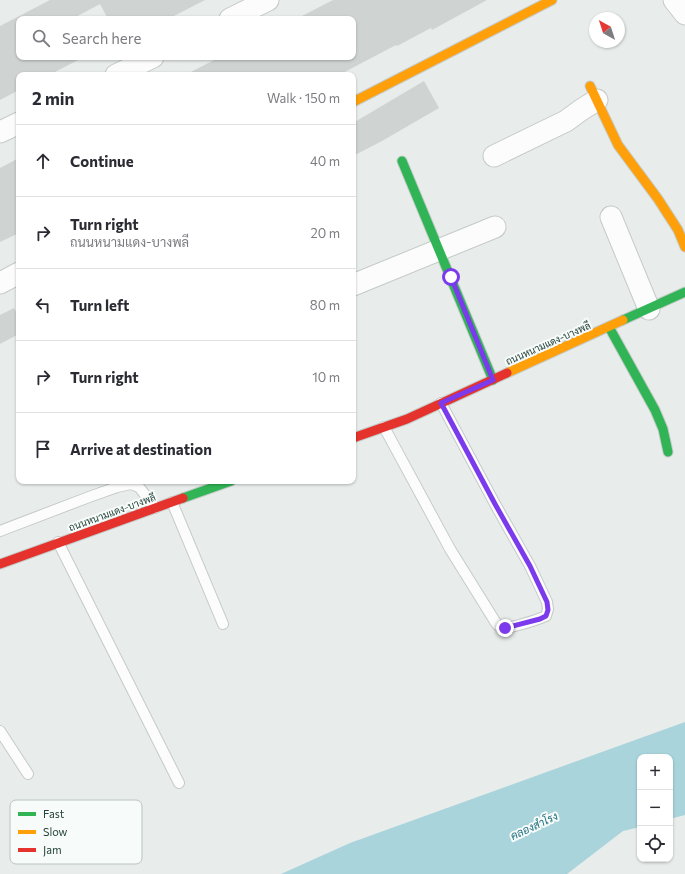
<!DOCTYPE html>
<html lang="en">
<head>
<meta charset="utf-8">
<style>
  :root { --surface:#fff; --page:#f2f2f3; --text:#2b2b33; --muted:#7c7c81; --line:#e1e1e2 }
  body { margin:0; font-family:Commissioner,Sarabun,sans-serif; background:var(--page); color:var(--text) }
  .controls { position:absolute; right:12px; bottom:12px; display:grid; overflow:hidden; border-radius:8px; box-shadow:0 1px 3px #0004 }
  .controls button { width:36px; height:36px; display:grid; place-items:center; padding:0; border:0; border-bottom:1px solid var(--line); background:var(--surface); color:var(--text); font:20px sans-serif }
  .compass { position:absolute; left:589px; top:12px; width:36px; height:36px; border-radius:50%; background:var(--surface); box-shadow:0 1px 3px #0004; rotate:321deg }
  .stop { position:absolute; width:12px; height:12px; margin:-9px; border:3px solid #7c3aed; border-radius:50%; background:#fff }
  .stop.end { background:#7c3aed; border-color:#fff; box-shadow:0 1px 4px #0008 }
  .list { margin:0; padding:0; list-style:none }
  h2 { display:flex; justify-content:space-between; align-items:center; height:52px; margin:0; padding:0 16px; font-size:17px }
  h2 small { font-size:13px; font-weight:400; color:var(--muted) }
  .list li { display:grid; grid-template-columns:26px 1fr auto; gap:12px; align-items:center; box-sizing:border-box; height:72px; padding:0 16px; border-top:1px solid var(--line) }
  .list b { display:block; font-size:15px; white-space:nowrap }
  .list p { margin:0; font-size:13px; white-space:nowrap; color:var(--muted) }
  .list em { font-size:13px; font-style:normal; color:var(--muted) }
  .icon { flex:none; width:22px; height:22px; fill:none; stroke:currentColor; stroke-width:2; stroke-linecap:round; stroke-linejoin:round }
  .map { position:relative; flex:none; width:685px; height:874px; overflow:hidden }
  .search { position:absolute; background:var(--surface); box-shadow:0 1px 3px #0004; left:16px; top:16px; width:340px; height:44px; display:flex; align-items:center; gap:10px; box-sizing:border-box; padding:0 14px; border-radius:8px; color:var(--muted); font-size:15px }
  .panel { position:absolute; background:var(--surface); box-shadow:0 1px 3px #0004; left:16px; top:72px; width:340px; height:412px; border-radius:8px }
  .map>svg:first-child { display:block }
</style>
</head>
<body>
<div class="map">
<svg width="685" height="874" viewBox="0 0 685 874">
  <rect width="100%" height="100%" fill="#e8edeb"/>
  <!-- water -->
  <path fill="#a9d4db" d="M685,722V815L670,819V757H640V827L623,831L567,874H281L350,843Z"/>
  <!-- building -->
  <g fill="#cfd4d2">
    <path d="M50,0H205L168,19H108L100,4L72,19H19V57H84L49,75H19V90L0,100V26Z"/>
    <path d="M333,0H487L432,30L431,28L397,46L396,45L339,75H185L220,57H353V19H296Z"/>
    <path d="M424,81L439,108L382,141L353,156V123Z"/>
    <path d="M19,158V233L0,242V168Z"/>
    <path d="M14,308L19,317V334L0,344V315Z"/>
  </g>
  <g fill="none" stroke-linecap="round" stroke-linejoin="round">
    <!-- lane casing -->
    <g stroke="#c5cac8" stroke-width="12">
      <g id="lane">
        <path d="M384,427L450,549L496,623C497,625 500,627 501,627C508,630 539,619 546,616L548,609L547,602L530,566L495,504L441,403"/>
        <path d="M172,502L223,624"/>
        <path d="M0,531L89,497L117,487L131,484L139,487L155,508"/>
        <path d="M58,542L179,783"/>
        <path d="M0,731L28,774"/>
      </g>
    </g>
    <!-- street casing -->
    <g stroke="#c5cac8" stroke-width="23">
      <g id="street">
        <path d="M674,0L685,14"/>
        <path d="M230,19L268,0"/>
        <path d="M116,75L153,57"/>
        <path d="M0,132L19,123"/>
        <path d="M494,156L566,121L581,110L597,100"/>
        <path d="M611,217L649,309"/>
        <path d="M0,283L19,273"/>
        <path d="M353,285L495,227"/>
      </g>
    </g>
    <!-- fast casing -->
    <g stroke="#c3cbc8" stroke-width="11">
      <g id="fast">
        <path d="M402,161L493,380"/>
        <path d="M623,320L685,292"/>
        <path d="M609,327L655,410L663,429L668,452"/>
        <path d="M183,498L231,481"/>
      </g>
    </g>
    <!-- slow casing -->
    <g stroke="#c3cbc8" stroke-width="11">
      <g id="slow">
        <path d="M590,86L618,145L658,199L678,230L685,247"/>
        <path d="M353,102L552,0"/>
        <path d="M507,373L623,320"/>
      </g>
    </g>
    <!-- jam casing -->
    <g stroke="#c3cbc8" stroke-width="11">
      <g id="jam">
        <path d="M353,438L407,419L507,373"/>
        <path d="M0,564L183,498"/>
      </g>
    </g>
    <!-- lane -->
    <use href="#lane" stroke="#fcfcfc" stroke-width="10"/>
    <!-- street -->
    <use href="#street" stroke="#fcfcfc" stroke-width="21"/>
    <!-- fast -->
    <use href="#fast" stroke="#30b455" stroke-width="9"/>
    <!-- slow -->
    <use href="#slow" stroke="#ff9f0a" stroke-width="9"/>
    <!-- jam -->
    <use href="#jam" stroke="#e5322d" stroke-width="9"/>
  </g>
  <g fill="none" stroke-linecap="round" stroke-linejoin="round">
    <!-- route -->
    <path stroke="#7c3aed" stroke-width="5" d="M451,277L493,380L441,403L495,504L530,566L547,602L548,610L546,616L540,619L505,628"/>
  </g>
  <g text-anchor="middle" stroke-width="4" stroke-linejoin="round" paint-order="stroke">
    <!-- street labels -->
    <g font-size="10" fill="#24423a" stroke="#f7fbf9">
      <text transform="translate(548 343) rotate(-24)" y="4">ถนนหนามแดง-บางพลี</text>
      <text transform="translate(112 512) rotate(-20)" y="4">ถนนหนามแดง-บางพลี</text>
    </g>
    <!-- water labels -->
    <g font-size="11" font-style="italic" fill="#1c6f80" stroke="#f7fbf9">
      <text transform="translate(534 826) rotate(-25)" y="4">คลองสำโรง</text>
    </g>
  </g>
  <!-- legend -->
  <rect x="10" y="800" width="132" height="64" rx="6" fill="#f7fbf9" stroke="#b8c4c0" stroke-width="1"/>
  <rect x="18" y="812" width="18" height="4" fill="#30b455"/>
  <rect x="18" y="830" width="18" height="4" fill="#ff9f0a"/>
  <rect x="18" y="848" width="18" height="4" fill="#e5322d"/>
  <g font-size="11" fill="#24423a">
    <text x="43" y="818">Fast</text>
    <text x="43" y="836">Slow</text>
    <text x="43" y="854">Jam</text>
  </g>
</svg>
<div class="controls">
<button>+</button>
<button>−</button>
<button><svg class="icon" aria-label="locate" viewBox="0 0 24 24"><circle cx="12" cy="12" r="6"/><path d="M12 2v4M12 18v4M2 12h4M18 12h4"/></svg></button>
</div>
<svg class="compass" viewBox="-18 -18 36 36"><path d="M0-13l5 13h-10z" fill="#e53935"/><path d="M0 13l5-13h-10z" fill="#7c7c81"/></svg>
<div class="stop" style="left:451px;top:277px"></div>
<div class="stop end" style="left:505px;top:628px"></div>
<div class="search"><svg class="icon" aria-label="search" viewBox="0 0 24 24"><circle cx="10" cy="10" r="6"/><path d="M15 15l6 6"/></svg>Search here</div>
<section class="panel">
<h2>2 min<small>Walk · 150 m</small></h2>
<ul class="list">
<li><svg class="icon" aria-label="ahead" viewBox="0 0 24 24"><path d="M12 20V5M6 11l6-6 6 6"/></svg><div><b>Continue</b></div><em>40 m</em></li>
<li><svg class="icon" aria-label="right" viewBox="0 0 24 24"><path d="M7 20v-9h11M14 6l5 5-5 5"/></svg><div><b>Turn right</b><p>ถนนหนามแดง-บางพลี</p></div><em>20 m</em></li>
<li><svg class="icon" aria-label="left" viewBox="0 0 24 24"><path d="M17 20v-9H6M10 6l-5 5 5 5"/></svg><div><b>Turn left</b></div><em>80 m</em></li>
<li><svg class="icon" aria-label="right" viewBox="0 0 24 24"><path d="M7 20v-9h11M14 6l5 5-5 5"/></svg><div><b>Turn right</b></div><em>10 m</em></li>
<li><svg class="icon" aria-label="arrive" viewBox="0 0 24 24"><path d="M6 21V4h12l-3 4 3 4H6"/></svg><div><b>Arrive at destination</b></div></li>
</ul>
</section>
</div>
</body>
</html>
